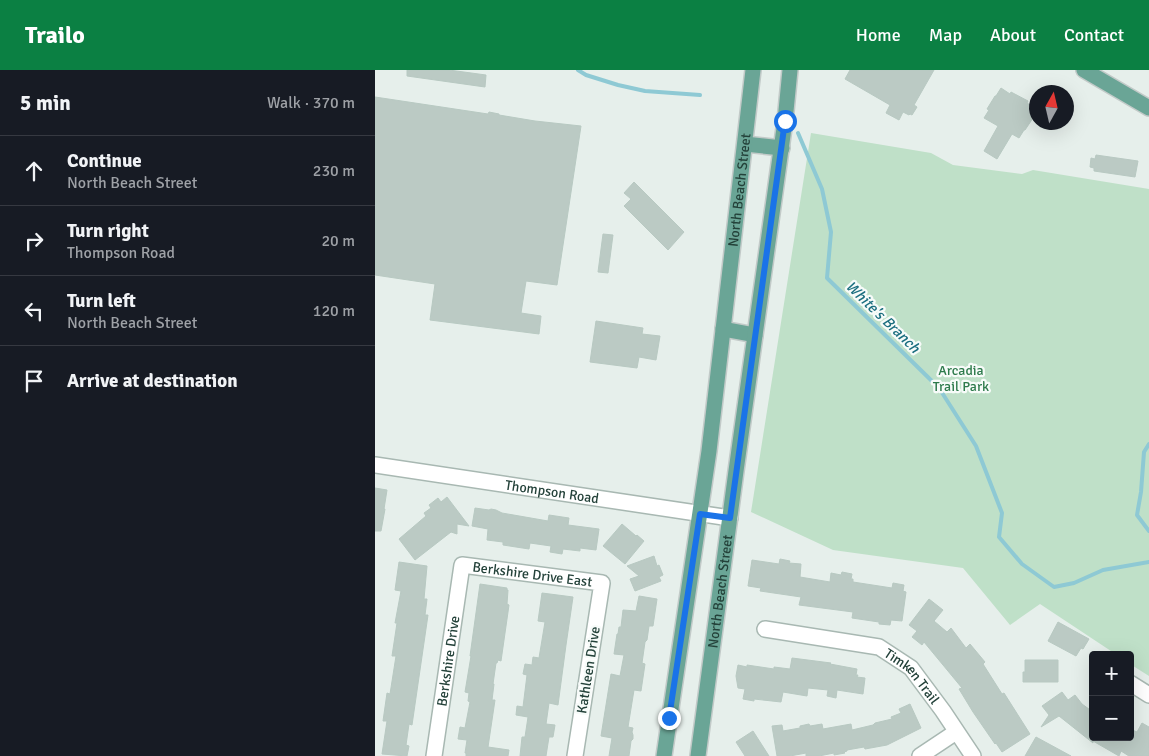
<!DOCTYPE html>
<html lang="en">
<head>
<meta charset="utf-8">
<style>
  :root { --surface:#171b24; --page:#20242c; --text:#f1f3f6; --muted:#9ea1a6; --line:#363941; --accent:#0b8043 }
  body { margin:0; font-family:Signika,sans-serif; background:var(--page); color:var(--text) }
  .controls { position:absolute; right:15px; bottom:15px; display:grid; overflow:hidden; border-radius:5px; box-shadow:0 5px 20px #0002 }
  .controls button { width:45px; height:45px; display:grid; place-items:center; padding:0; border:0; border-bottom:1px solid var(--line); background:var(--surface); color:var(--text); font:25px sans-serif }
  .compass { position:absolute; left:654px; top:15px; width:45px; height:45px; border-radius:50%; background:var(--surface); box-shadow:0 5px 20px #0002; rotate:8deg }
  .stop { position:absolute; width:15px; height:15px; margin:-11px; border:4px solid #1a73e8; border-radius:50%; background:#fff }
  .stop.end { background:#1a73e8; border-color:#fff; box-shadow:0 1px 5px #0008 }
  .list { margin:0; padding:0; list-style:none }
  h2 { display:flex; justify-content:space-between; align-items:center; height:65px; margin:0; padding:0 20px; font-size:21px }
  h2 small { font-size:16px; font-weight:400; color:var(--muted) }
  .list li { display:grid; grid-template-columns:32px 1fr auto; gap:15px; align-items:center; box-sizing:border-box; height:70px; padding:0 20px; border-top:1px solid var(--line) }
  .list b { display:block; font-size:19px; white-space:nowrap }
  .list p { margin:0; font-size:16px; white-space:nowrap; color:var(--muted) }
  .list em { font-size:16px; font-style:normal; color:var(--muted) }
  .icon { flex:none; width:28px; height:28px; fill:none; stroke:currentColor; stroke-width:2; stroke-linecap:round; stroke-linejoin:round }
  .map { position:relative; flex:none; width:774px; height:686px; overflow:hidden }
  header { display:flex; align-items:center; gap:30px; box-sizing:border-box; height:70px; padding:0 25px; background:var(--accent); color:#fff }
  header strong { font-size:24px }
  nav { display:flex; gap:28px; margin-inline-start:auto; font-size:18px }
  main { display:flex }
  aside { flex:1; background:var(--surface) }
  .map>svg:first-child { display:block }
</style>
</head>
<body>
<header>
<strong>Trailo</strong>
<nav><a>Home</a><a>Map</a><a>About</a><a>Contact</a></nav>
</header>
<main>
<aside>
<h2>5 min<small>Walk · 370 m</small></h2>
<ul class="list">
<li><svg class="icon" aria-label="ahead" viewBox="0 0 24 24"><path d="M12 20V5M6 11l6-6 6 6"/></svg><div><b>Continue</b><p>North Beach Street</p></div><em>230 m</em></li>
<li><svg class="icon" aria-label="right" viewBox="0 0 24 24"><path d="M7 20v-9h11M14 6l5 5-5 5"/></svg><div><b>Turn right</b><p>Thompson Road</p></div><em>20 m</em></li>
<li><svg class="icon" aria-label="left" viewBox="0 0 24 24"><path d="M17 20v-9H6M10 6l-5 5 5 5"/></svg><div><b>Turn left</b><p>North Beach Street</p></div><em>120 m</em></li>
<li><svg class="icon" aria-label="arrive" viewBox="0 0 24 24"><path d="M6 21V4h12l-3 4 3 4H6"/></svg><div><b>Arrive at destination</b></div></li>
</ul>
</aside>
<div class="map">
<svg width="774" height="686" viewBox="0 0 774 686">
  <rect width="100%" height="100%" fill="#e6efeb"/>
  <!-- green -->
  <path fill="#bfe0c8" d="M436,63L556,83L578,95L647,104L658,100L774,119V606L755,594V585H742L665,534L635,555L588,498L458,480L376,442Z"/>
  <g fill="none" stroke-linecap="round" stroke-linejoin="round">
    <!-- stream -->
    <g stroke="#8ec9d4" stroke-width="4">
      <path d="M203,0L211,5L243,15L270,21L325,25"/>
      <path d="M423,63L447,119L456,162L452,208L564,318L601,376L627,443L624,467L647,494L679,517L699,513L728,500L774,492"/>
      <path d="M774,374L769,382L766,422L762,445L774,461"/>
    </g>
  </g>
  <!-- building -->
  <g fill="#bbcac4" stroke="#b8c9c2">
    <path d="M32,0H74L111,5L110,17L32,6Z"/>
    <path d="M475,0H559L539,35L542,37L537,45L535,44L534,45L528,42L524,50L511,43L515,35L470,9Z"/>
    <path d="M626,18L635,24L636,22L653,31L652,33L661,39L656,47L658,48L650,60H649L644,68L637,64L622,89L609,81L623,56L609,48L614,40L612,39L620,26H621Z"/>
    <path d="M0,27L113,44L114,42L124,44V45L160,51L206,56L182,215L151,211L146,243L166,246L164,264L55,250L60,214L0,205Z"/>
    <path d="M721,85L763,91L760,107L719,101V98L715,97L716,88L720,89Z"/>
    <path d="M259,112L309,162L293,180L249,136L256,129L249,123Z"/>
    <path d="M228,164L238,165L233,203L223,202Z"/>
    <path d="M221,251L268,258L267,264L285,266L281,290L264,287L262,298L215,292Z"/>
    <path d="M0,418L12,420L9,439H10L6,461H0Z"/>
    <path d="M72,427L94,456L82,454V464L76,462L40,490L24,469L51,446L49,443L56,438L54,435L63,428L66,432Z"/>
    <path d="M100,438L114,440L116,439L121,440L127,443L173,451L174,445L194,448L193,455L224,459L221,480L205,478V481L188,479L187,484L175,482L176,476L155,473L154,479L128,475V472L112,470L113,459L97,456Z"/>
    <path d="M247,454L261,466L262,465L269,471L250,494L228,476Z"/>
    <path d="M279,486L282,496L284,495L288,505L284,507L286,511L260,521L255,509L264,506L252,496Z"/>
    <path d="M405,489L415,491L414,493L426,494L425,507L455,512L456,503L466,505L467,502L477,504L476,509H478V512L517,518L518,513L529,515L528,521L531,522L527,551L516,550L515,555L504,554V552L477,548L478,542L424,535L426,527L385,521L386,518L373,516L377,490L404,494Z"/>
    <path d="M24,492L52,496L49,529H52L50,545H53L37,655L34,654L31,675L34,676L32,686L7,684L12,651H8L12,623L15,624L21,586H17L22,553H20L26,521L20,520Z"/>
    <path d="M105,514L132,518V520H133L132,534L134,535L126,591L123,590L122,593H121L118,614H119L117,630H120L113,677L134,680L133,686H91V683H90L92,670L83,669L85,657L90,658L95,632L93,631L94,623L90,622L96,586H95Z"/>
    <path d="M167,523L198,527L191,575L183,635L174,633L171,654L180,655L178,667H174L171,686H145L147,667H150L153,647L141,645L142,636L148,637L152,605L148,604L150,594L157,595L158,587L164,588L170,552L163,551Z"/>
    <path d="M264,526L282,529L278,556H274L272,570L270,572L267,593L270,594L266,621L259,620L253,657L258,658L257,662L258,665V669L256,671L254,686H234L237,668L226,666L236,604L245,606L249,585L239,584L242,564H243L244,557H246L248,540L261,541Z"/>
    <path d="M554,529L568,540L559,551L572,562L576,558L591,578L595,574L610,592L608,594L627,624L629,623L655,664L627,682L621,673L620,674L598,642L584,619L587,618L549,572L547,575L537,567L542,561L534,555Z"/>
    <path d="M683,552L714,569L708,579L706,578L701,586L673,571Z"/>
    <path d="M417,588L456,593L455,594L482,599L481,605H483L482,607L490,608L488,624L462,620L461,628L452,626L453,620L433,618L432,626L408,622L406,632L379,629V631L368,629L370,619L363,618L361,606L363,595L372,597V595L399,599V597L415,599Z"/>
    <path d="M650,590H683V612H648V602H650Z"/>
    <path d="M687,622L693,630L700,625L707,634L718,642V667H755V659L762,662L767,653L774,657V686H754L746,681L744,686L718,671V673L684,646L666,657L674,645L667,636Z"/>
    <path d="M535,634L546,658L512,675L490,679L489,677L472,680V681L469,682L470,683L459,685V683L444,686H431V683L415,686H402L397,656L407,655L408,661L425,658V656L434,654L435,656L447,654L448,659L476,654L477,660L498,655L500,653L517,649L516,647L526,643L524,639Z"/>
    <path d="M378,661L394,686H370L361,672Z"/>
    <path d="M661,667L696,686H650Z"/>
  </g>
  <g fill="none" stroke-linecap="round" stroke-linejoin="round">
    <!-- minor casing -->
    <g stroke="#a8b8b2" stroke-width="18">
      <g id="minor">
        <path id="s1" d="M0,395L355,448"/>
        <path id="s2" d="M390,559L504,577L536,598L568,641L598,686"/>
        <path d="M755,613L774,625"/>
        <path id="s3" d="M59,686L87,495L227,513L200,686"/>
        <path d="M545,686L581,662"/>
      </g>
    </g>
    <!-- major casing -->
    <g stroke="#c2cac8" stroke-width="18">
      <g id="major">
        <path d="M709,0L774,38"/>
        <path d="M370,74L407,78"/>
        <path d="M348,259L380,265"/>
        <path id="s4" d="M289,686L334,381L378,0"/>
        <path id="s5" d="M323,686L361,401L410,51L415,0"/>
      </g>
    </g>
    <!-- minor -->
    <use href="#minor" stroke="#fff" stroke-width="15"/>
    <!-- major -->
    <use href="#major" stroke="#6aa596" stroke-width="15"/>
  </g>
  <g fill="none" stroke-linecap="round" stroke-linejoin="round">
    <!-- route -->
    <path stroke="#1a73e8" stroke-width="6" d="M294,648L325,444L355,448L410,51"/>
  </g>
  <g text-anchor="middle" stroke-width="4.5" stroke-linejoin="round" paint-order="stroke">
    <!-- street labels -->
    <g font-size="14" fill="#24423a" stroke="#f7fbf9">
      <text dy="5" stroke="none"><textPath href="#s4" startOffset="571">North Beach Street</textPath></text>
      <text dy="5" stroke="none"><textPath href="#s1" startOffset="179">Thompson Road</textPath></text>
      <text dy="5" stroke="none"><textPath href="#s3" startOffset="264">Berkshire Drive East</textPath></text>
      <text dy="5" stroke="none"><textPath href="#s5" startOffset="166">North Beach Street</textPath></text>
      <text dy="5" stroke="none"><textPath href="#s3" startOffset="96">Berkshire Drive</textPath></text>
      <text transform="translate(213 600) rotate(-81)" y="5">Kathleen Drive</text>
      <text dy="5" stroke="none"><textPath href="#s2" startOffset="160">Timken Trail</textPath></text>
    </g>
    <!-- park labels -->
    <g font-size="14" fill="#2d7a4b" stroke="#f7fbf9">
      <text x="586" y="305">Arcadia<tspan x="586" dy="16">Trail Park</tspan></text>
    </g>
    <!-- water labels -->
    <g font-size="15" font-style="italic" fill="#1c6f80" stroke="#f7fbf9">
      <text transform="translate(508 247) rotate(44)" y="5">White's Branch</text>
    </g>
  </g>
</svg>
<div class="controls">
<button>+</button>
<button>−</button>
</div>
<svg class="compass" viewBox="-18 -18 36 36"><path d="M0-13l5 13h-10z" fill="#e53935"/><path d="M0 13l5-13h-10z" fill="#9ea1a6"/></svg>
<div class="stop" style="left:410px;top:51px"></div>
<div class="stop end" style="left:294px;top:648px"></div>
</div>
</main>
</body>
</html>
